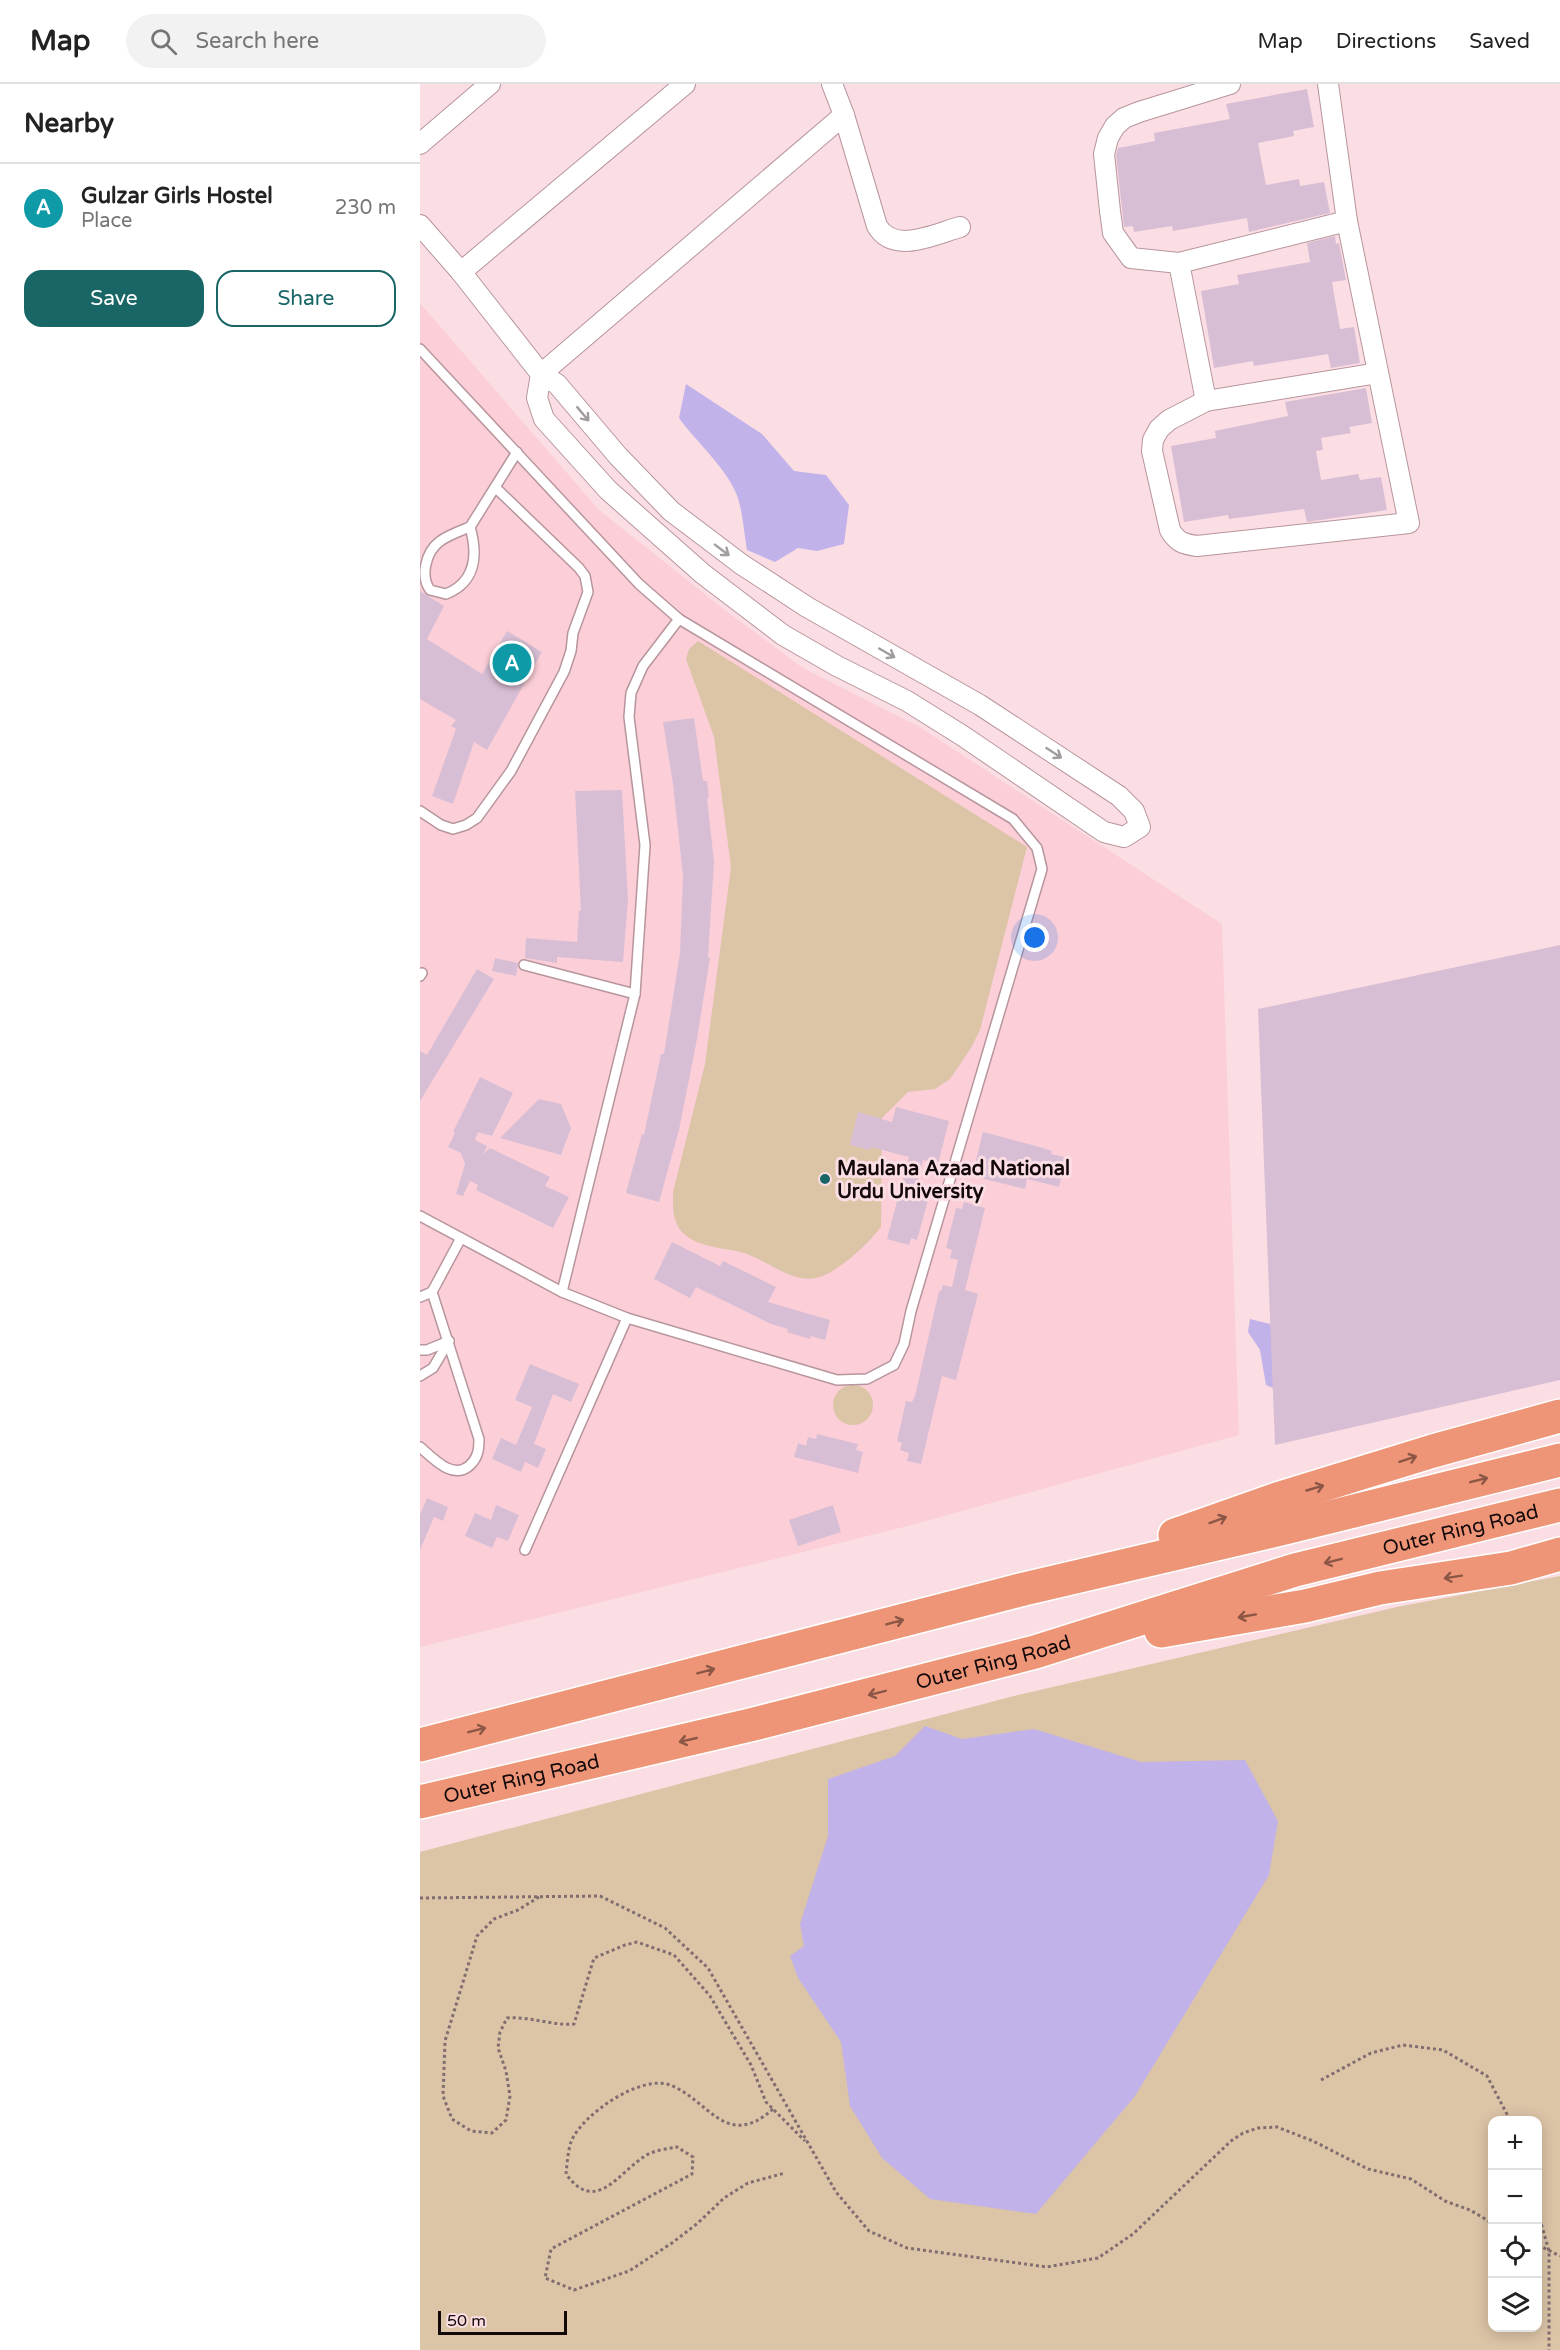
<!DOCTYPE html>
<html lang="en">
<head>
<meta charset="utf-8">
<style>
  :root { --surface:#fff; --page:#f2f2f2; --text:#222; --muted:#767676; --line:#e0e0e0; --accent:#186666 }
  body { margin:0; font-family:"Varela Round",sans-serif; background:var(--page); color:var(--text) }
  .controls { position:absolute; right:18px; bottom:18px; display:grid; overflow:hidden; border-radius:12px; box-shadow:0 3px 15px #0003 }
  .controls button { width:54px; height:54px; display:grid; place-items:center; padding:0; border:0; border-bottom:2px solid var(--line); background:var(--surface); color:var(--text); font:30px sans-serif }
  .scale { position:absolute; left:18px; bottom:15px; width:129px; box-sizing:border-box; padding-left:6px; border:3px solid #13080a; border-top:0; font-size:16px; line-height:21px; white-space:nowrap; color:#13080a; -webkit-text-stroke:4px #fbdee3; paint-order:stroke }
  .you { position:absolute; left:615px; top:854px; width:21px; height:21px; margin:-15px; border:4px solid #fff; border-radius:50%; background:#1a73e8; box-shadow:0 0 0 9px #1a73e833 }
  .badge { display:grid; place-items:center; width:39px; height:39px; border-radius:50%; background:var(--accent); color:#fff; font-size:20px; font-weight:700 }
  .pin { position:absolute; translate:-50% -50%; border:3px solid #fff; box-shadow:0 2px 6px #0006 }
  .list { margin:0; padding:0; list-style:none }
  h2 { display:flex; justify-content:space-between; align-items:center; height:78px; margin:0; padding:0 24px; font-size:26px }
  h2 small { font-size:20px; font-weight:400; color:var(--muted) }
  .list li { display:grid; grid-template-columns:39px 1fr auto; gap:18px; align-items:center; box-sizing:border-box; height:90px; padding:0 24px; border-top:2px solid var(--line) }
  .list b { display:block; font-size:22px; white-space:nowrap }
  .list p { margin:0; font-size:20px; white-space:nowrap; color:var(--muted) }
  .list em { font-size:20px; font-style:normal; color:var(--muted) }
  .actions { display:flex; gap:12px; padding:18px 24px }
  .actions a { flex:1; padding:14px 0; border:2px solid var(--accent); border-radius:18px; text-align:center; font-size:21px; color:var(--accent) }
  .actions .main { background:var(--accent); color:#fff }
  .icon { flex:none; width:33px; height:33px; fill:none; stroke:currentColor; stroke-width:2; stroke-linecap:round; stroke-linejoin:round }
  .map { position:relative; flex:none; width:1140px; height:2266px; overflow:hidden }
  header { display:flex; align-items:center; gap:36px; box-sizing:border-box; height:84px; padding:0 30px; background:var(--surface); border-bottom:2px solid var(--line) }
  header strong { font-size:28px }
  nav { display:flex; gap:33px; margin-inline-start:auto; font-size:21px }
  .search { width:420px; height:54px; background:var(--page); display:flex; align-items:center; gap:15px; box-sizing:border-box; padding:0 21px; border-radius:33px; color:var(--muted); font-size:22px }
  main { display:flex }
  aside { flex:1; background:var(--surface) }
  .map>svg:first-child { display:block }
</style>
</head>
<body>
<header>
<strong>Map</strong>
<div class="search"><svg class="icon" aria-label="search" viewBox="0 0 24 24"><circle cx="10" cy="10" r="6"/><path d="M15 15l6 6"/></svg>Search here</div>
<nav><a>Map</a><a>Directions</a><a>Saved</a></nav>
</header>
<main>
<aside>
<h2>Nearby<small></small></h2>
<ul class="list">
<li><span class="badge" style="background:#0f9aa8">A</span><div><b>Gulzar Girls Hostel</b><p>Place</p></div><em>230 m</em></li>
</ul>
<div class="actions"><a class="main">Save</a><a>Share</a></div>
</aside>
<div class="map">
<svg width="1140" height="2266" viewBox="0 0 1140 2266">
  <rect width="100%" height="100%" fill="#fbdee3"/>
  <!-- built -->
  <path fill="#fccfd8" d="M0,219L179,426L305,526L383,584L498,642L802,840L819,1351L484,1443L0,1563Z"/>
  <!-- green -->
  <g fill="#dcc4a7" fill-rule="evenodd">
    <path d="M278,557L607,763L560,946L551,964L530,995L515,1005L488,1008L462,1034L461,1143C448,1160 418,1189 396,1194C373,1199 348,1178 327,1170C307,1163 278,1165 262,1148C252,1137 253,1122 253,1108L285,980L311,783L294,653L266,575L269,565Z"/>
    <circle cx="433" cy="1321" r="20"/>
    <path d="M1140,1492V2266H0V1768L594,1612L977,1523ZM1072,2036H1118V2244H1072Z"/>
  </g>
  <!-- water -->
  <g fill="#c1b2e9">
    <path d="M266,300L342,350L374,387L406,391L429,421L424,460L397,467L378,464L355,478L327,466C324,449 323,430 318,414C308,385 277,359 259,334Z"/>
    <path d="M830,1235L862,1243L866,1309L846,1301L840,1266L828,1248Z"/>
    <path d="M505,1642L542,1655L614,1645L721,1678L825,1676L858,1737L849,1791L715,2012L616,2130L510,2115L462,2074L430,2022L421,1958L378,1894L370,1872L384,1862L380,1840L408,1752V1695L475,1672Z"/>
  </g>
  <!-- building -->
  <g fill="#d8bed4">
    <path d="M887,5L894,43L873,47L874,52L838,59L846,101L879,95L880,102L904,98L910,129L829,148L827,134L753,147L752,142L714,148L713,142L704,143L696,71L698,64L735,57L734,49L810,35L806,20Z"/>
    <path d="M915,152L916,160L919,159L926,196L912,198L920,245L934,243L940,279L911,284L908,270L834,282L833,277L794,284L781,207L819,200L817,191L890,178L887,159Z"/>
    <path d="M946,304L952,339L929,343L931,349L901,354L903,366L896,367L901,396L938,390L940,396L961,393L967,426L887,438L884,425L809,435L808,431L764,438L751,362L796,354L795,347L868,332L865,318Z"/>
    <path d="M0,507L24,522L7,555L62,590L87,547L122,568L67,666L54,658L33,720L12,712L36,645L31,642L36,636L0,615Z"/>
    <path d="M274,634L283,697H287L289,714H287L294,778L288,873L290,874L277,955L259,1046L239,1118L206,1109L222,1050L224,1051L241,970H244L260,869L263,792L253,700L243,638Z"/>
    <path d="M202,706L208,815L203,878L137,873V879L105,874L106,854L157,858L159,826L161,827L155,707Z"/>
    <path d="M1140,861V1296L855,1361L838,925Z"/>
    <path d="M75,874L98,879L96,892L72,887Z"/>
    <path d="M57,885L74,895L0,1017V967L7,971Z"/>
    <path d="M60,993L93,1009L72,1052L58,1048L55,1056L67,1062L63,1070L70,1064L130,1093L125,1102L149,1113L133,1144L56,1106L58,1101L50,1097L43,1112L36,1110L45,1080L41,1069L28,1063L35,1049L33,1048Z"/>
    <path d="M119,1015L141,1020L151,1044L141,1071L80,1054Z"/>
    <path d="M476,1023L529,1037L518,1080L503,1076L496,1104L504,1106L502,1114L508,1116L497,1156L491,1154L489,1161L467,1155L489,1073L451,1063L450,1066L430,1061L438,1028L472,1038Z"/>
    <path d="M563,1048L616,1062L632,1067L631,1070L645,1073L639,1103L607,1095L605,1105L552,1092Z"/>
    <path d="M544,1118L565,1124L545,1206L558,1210L536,1296L522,1292L501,1380L487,1377L489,1369L480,1366L482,1359L477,1357L486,1317L492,1318L495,1312L519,1207H521L523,1201L532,1203L538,1176L530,1174L532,1166L526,1164L536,1124L542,1125Z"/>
    <path d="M252,1158L300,1182L303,1177L356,1203L348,1218L410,1236L405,1256L391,1252L390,1255L367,1248L368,1245L351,1240L276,1203L270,1214L234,1195Z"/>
    <path d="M110,1280L159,1300L151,1318L133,1310L114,1360L126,1365L118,1384L105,1378L101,1388L72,1375L81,1354L96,1361L112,1323L95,1316Z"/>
    <path d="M397,1350L438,1360L436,1366L443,1368L438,1389L374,1373L378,1359L386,1362L388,1353L396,1355Z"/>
    <path d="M7,1414L28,1423L23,1437L14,1433L0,1466V1431Z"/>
    <path d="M76,1421L99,1431L88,1457L77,1453L72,1464L45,1452L55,1429L71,1436Z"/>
    <path d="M413,1421L421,1448L378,1462L369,1436Z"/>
  </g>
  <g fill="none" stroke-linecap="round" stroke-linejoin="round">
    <!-- service casing -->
    <g stroke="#b7959c" stroke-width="12">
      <g id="service">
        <path d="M0,265L219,500L259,535L593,735L617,764L622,785L491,1227L484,1260L474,1281L447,1295L417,1296L207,1234L142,1208L0,1132"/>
        <path d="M50,443C40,447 28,451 19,458C6,468 0,492 10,506L26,510C56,498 58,471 50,443L97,368"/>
        <path d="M0,727L21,741L33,745L46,741L57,734L91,687L144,588L151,567L153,549L168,508L165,492L159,484L76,404"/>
        <path d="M104,881L215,910"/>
        <path d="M0,892L2,889"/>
        <path d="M142,1208L215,910L225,761L209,633L211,609L223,582L259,535"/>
        <path d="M0,1213L12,1208"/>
        <path d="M0,1266H7L29,1257"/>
        <path d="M0,1292L13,1284L29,1257"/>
        <path d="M0,1363C13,1374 32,1396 49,1382C58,1374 59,1366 59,1355L12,1208L41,1154"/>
        <path d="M105,1466L207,1234"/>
      </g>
    </g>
    <!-- minor casing -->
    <g stroke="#b7959c" stroke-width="22">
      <g id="minor">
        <path d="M412,0L424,31L457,142C474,171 515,150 540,143"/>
        <path d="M0,60L70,0"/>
        <path d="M927,137L989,439L777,462C763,460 757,458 750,446L732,367L733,356L739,345L749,336L786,317L958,289"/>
        <path d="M0,141L41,188L121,290L137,300L198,372L251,427L321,480L387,523L560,621L699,712L714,727L720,743L704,753L684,748L543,652L487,617L417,582L363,551L283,490L188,406L124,335L117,314L121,290L424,31"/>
        <path d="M759,179L711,174L693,149L690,127L684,70L688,54L695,42L704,34L719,28L810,0"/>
        <path d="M41,188L265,0"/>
        <path d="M786,317L759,179L927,137L908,0"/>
      </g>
    </g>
    <!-- motorway casing -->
    <g stroke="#fff" stroke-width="36">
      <g id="motorway">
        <path d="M755,1451L857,1415L1013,1367L1140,1332"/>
        <path d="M741,1547L885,1522L960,1504L1091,1484L1140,1470"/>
        <path d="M0,1661L604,1505L865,1444L1140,1376"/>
        <path id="s1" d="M0,1718L330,1641L615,1568L875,1486L1140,1421"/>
      </g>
    </g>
    <!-- path -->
    <g stroke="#806d70" stroke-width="3" stroke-dasharray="3 3" stroke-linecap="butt">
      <path d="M119,1813L98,1826L74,1835L57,1852L25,1957L23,2012L32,2035L51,2047L72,2049L86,2036L90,2012L86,1987L78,1964L80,1948L87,1934C110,1932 132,1942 154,1940L174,1874L205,1861L217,1858L254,1871L290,1912L331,1981L346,2018L385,2057"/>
      <path d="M0,1814L180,1812L245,1844L288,1884L416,2108L449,2147L487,2164L627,2183L678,2174L713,2150L811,2057L823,2049L838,2044L857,2043L893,2057L948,2085L991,2095L1025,2117L1050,2126L1072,2139"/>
      <path d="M901,1996L951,1969L983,1961L1023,1966L1067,1992L1090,2036"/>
      <path d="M353,2025C306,2067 289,2016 250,2001C221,1990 161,2031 151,2058C148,2067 147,2080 146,2090C176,2131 198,2089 225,2072C234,2066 247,2065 257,2063L273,2073L272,2090L131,2165L125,2194L154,2206L209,2187L252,2159L278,2139L304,2114L328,2099L365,2089"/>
      <path d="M1118,2129L1129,2167V2266"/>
      <path d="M1118,2161L1140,2172"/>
    </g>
    <!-- service -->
    <use href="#service" stroke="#fff" stroke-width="9"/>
    <!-- minor -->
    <use href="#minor" stroke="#fff" stroke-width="20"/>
    <!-- motorway -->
    <use href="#motorway" stroke="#ee9577" stroke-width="33"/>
  </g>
  <!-- one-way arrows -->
  <defs><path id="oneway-shaft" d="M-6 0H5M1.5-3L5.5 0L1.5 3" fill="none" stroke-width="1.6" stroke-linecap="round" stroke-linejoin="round" transform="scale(1.5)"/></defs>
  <g stroke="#a19c9d">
    <use href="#oneway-shaft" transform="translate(163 330) rotate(50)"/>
    <use href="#oneway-shaft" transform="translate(302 466) rotate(37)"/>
    <use href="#oneway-shaft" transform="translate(467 569) rotate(30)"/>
    <use href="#oneway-shaft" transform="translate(634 669) rotate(33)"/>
  </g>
  <g stroke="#8b5646">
    <use href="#oneway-shaft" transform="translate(988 1375) rotate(-18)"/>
    <use href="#oneway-shaft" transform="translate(1059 1396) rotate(-14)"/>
    <use href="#oneway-shaft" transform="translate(895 1404) rotate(-16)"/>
    <use href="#oneway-shaft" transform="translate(798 1436) rotate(-20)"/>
    <use href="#oneway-shaft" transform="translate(913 1477) rotate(166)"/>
    <use href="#oneway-shaft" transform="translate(1033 1493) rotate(171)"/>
    <use href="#oneway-shaft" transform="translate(827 1532) rotate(170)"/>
    <use href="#oneway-shaft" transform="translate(475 1538) rotate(-15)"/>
    <use href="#oneway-shaft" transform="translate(286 1587) rotate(-15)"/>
    <use href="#oneway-shaft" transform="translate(457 1609) rotate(166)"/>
    <use href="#oneway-shaft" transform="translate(57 1646) rotate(-14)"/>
    <use href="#oneway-shaft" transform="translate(268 1656) rotate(167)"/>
  </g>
  <!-- markers -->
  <circle fill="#186666" stroke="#fbdee3" stroke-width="2" cx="405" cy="1095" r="6"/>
  <g text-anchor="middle" stroke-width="6" stroke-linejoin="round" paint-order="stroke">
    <!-- poi labels -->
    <g font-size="20" font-weight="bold" fill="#13080a" stroke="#fbdee3" text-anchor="start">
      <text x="417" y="1091">Maulana Azaad National<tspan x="417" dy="23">Urdu University</tspan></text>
    </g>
    <!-- street labels -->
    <g font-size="20" fill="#13080a" stroke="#fbdee3">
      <text dy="7" stroke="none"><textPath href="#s1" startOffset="1076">Outer Ring Road</textPath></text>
      <text dy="7" stroke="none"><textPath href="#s1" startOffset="590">Outer Ring Road</textPath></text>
      <text dy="7" stroke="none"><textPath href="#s1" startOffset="104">Outer Ring Road</textPath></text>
    </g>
  </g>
</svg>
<div class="controls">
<button>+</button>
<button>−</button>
<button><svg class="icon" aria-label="locate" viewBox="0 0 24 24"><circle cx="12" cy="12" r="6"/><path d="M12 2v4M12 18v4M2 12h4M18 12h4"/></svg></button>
<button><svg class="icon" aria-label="layers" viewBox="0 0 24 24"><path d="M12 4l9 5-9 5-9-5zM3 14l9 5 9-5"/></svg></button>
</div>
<div class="scale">50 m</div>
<div class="you"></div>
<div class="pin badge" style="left:92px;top:579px;background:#0f9aa8">A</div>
</div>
</main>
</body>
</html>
